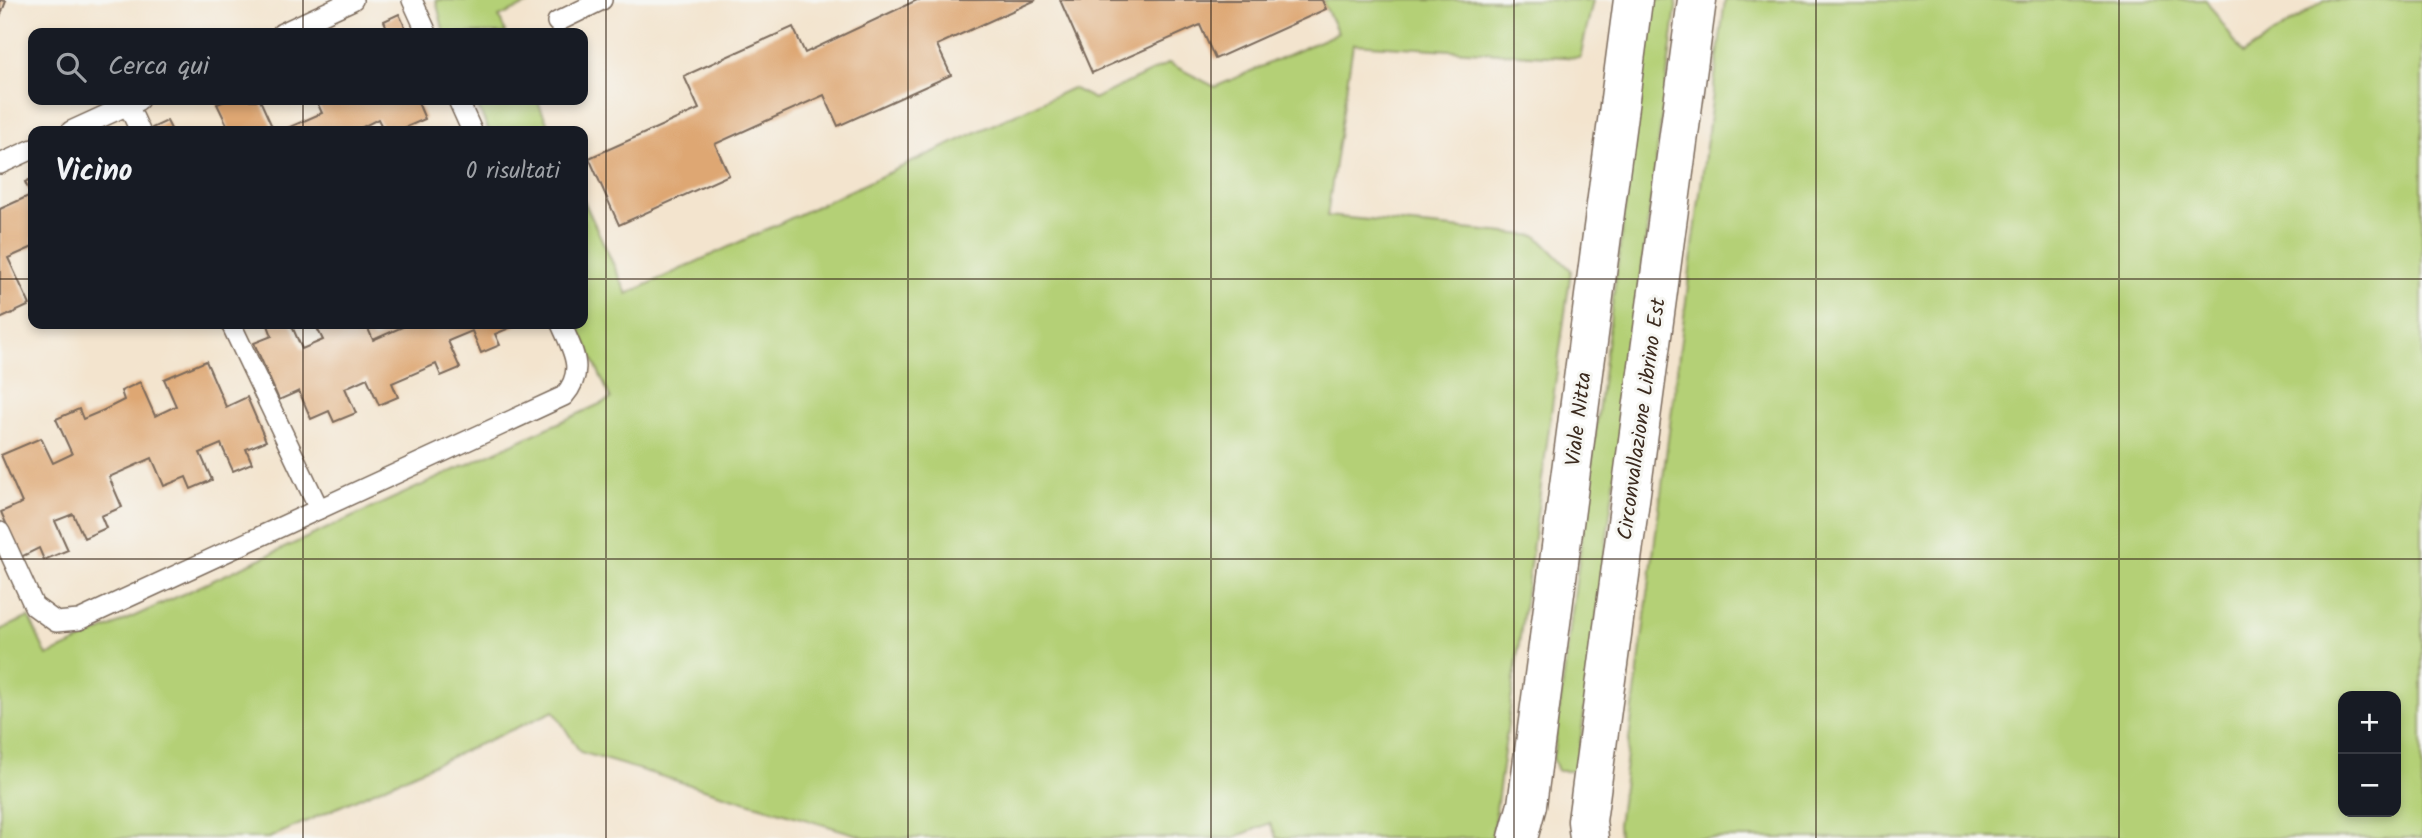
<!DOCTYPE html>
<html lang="it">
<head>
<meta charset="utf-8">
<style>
  :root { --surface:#171b24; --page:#20242c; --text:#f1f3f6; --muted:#9ea1a6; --line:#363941 }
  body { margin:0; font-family:Kalam,sans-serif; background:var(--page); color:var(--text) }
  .controls { position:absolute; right:21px; bottom:21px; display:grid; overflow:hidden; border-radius:14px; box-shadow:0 4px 10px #0003 }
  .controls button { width:63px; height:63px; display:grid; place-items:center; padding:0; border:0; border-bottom:2px solid var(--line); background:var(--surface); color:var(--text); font:35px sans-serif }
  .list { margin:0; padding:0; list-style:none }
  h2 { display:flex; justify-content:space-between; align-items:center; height:91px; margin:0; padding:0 28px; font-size:30px }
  h2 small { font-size:23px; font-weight:400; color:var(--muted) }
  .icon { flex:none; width:38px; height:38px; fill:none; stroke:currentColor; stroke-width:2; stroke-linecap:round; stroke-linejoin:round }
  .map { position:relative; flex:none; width:2422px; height:838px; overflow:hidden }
  .search { position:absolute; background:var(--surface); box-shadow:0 4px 10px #0003; left:28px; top:28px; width:560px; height:77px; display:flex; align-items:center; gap:18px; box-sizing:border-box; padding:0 24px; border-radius:14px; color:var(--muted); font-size:26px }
  .panel { position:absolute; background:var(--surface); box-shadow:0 4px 10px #0003; left:28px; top:126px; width:560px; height:203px; border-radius:14px }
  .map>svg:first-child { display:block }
</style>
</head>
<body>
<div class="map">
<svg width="2422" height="838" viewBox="0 0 2422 838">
  <rect width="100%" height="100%" fill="#f6f6f2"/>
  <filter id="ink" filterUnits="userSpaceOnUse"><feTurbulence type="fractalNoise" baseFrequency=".0143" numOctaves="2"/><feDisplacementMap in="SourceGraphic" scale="14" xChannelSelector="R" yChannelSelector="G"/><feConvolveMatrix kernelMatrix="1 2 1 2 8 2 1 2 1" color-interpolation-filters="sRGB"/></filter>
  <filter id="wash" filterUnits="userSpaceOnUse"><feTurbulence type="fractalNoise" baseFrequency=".00686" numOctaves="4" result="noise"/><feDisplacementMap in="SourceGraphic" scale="28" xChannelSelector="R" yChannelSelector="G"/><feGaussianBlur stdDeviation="1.57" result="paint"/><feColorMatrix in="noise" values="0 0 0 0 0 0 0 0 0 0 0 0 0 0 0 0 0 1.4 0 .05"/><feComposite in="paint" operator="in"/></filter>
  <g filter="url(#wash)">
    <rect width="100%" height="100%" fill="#f3e4ce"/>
    <!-- green -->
    <g fill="#b4d076" stroke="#787d4a" stroke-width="2" fill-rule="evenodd">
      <path d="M436,0H537L499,17L506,33H444Z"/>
      <path d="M1322,0H1593L1580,58L1353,44L1327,216L1537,236L1571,270L1492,838H1277L1270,823L1233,838H868L580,752L554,711L269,838H0V630L29,617L47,656L611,399L577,324H583V199L627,294L1072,88L1094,99L1169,63L1215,87L1338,33Z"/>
      <path d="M1652,0H1677L1578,760L1574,771H1558L1553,758Z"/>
      <path d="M1725,0H2206L2243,54L2325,0H2422V838H1619L1618,825ZM2343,696H2396V812H2343Z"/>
      <path d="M475,100H537L551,131H489Z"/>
    </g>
    <g id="blocks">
      <!-- building -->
      <g fill="#dea773">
        <path d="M0,0L6,1L0,17Z"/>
        <path d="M917,0H1036L937,45L951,75L838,126L824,95L715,144L729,175L619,225L589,158L699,109L684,76L793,27L805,53Z"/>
        <path d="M1060,0H1322L1326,9L1215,59L1200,25L1092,73Z"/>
        <path d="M399,14L408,33H389L384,21Z"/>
        <path d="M228,100H260L274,131H230L217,104Z"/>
        <path d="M316,100H417L425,119L404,128L405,131H384L378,119L355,131H281L322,113Z"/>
        <path d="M167,121L172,131H153L152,128Z"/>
        <path d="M33,178V247L8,258L30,305L0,319V209L31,195L25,182Z"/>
        <path d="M271,324H291L302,349L323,340L315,324H366L373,340L409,324H519L495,334L500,345L481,353L472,331L448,341L460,368L441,376L436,364L392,383L398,397L379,405L367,378L345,388L356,413L334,422L329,411L311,419L299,391L279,400L254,343L272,336L268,325Z"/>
        <path d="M206,361L226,407L247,397L266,441L246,449L252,463L233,471L221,444L200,453L212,480L191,489L186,477L164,486L152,458L109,477L122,507L101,516L106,528L84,538L73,514L55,521L68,550L44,560L39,548L21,557L1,512L22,503L1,455L41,438L53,463L72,454L56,419L79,409L83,419L104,410L124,400L121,391L140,382L155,416L176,406L164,379Z"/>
      </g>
    </g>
  </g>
  <g filter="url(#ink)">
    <use href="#blocks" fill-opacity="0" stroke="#7b6b5c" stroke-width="2"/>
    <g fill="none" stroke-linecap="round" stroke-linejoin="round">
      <!-- service casing -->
      <g stroke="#7b6b5c" stroke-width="22">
        <g id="service">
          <path d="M412,0L427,33"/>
          <path d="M557,22L602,0"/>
          <path d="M282,33L353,0"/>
          <path d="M458,100L472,131"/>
          <path d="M128,105L140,131"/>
          <path d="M71,131L139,100"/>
          <path d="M0,164L33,149"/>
          <path d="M231,324L319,509"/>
          <path d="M0,532L34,606L56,622L79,620L564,396C586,371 573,351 561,324"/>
        </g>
      </g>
      <!-- secondary casing -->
      <g stroke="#7b6b5c" stroke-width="41">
        <g id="secondary">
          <path d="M1518,838L1527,805L1633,0"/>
          <path d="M1589,838L1587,821L1697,0"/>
        </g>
      </g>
      <!-- service -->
      <use href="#service" stroke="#fff" stroke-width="19"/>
      <!-- secondary -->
      <use href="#secondary" stroke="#fff" stroke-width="38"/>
    </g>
  </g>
  <!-- grid -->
  <path fill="none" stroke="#3b2a1e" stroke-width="2" stroke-opacity="0.55" d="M303,0V33M606,0V838M908,0V838M1211,0V838M1514,0V838M1816,0V838M2119,0V838M303,100V131M0,279H33M583,279H2422M303,324V838M0,559H2422"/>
  <g text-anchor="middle" stroke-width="6" stroke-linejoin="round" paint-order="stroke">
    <!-- street labels -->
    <g font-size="21" fill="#3b2a1e" stroke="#f6f6f2">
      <text transform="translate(1578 419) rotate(-83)" y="7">Viale Nitta</text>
      <text transform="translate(1641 419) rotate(-82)" y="7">Circonvallazione Librino Est</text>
    </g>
  </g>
</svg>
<div class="controls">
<button>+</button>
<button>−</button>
</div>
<div class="search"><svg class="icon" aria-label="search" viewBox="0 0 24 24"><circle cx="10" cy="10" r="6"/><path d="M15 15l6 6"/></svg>Cerca qui</div>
<section class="panel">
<h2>Vicino<small>0 risultati</small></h2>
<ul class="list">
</ul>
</section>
</div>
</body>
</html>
